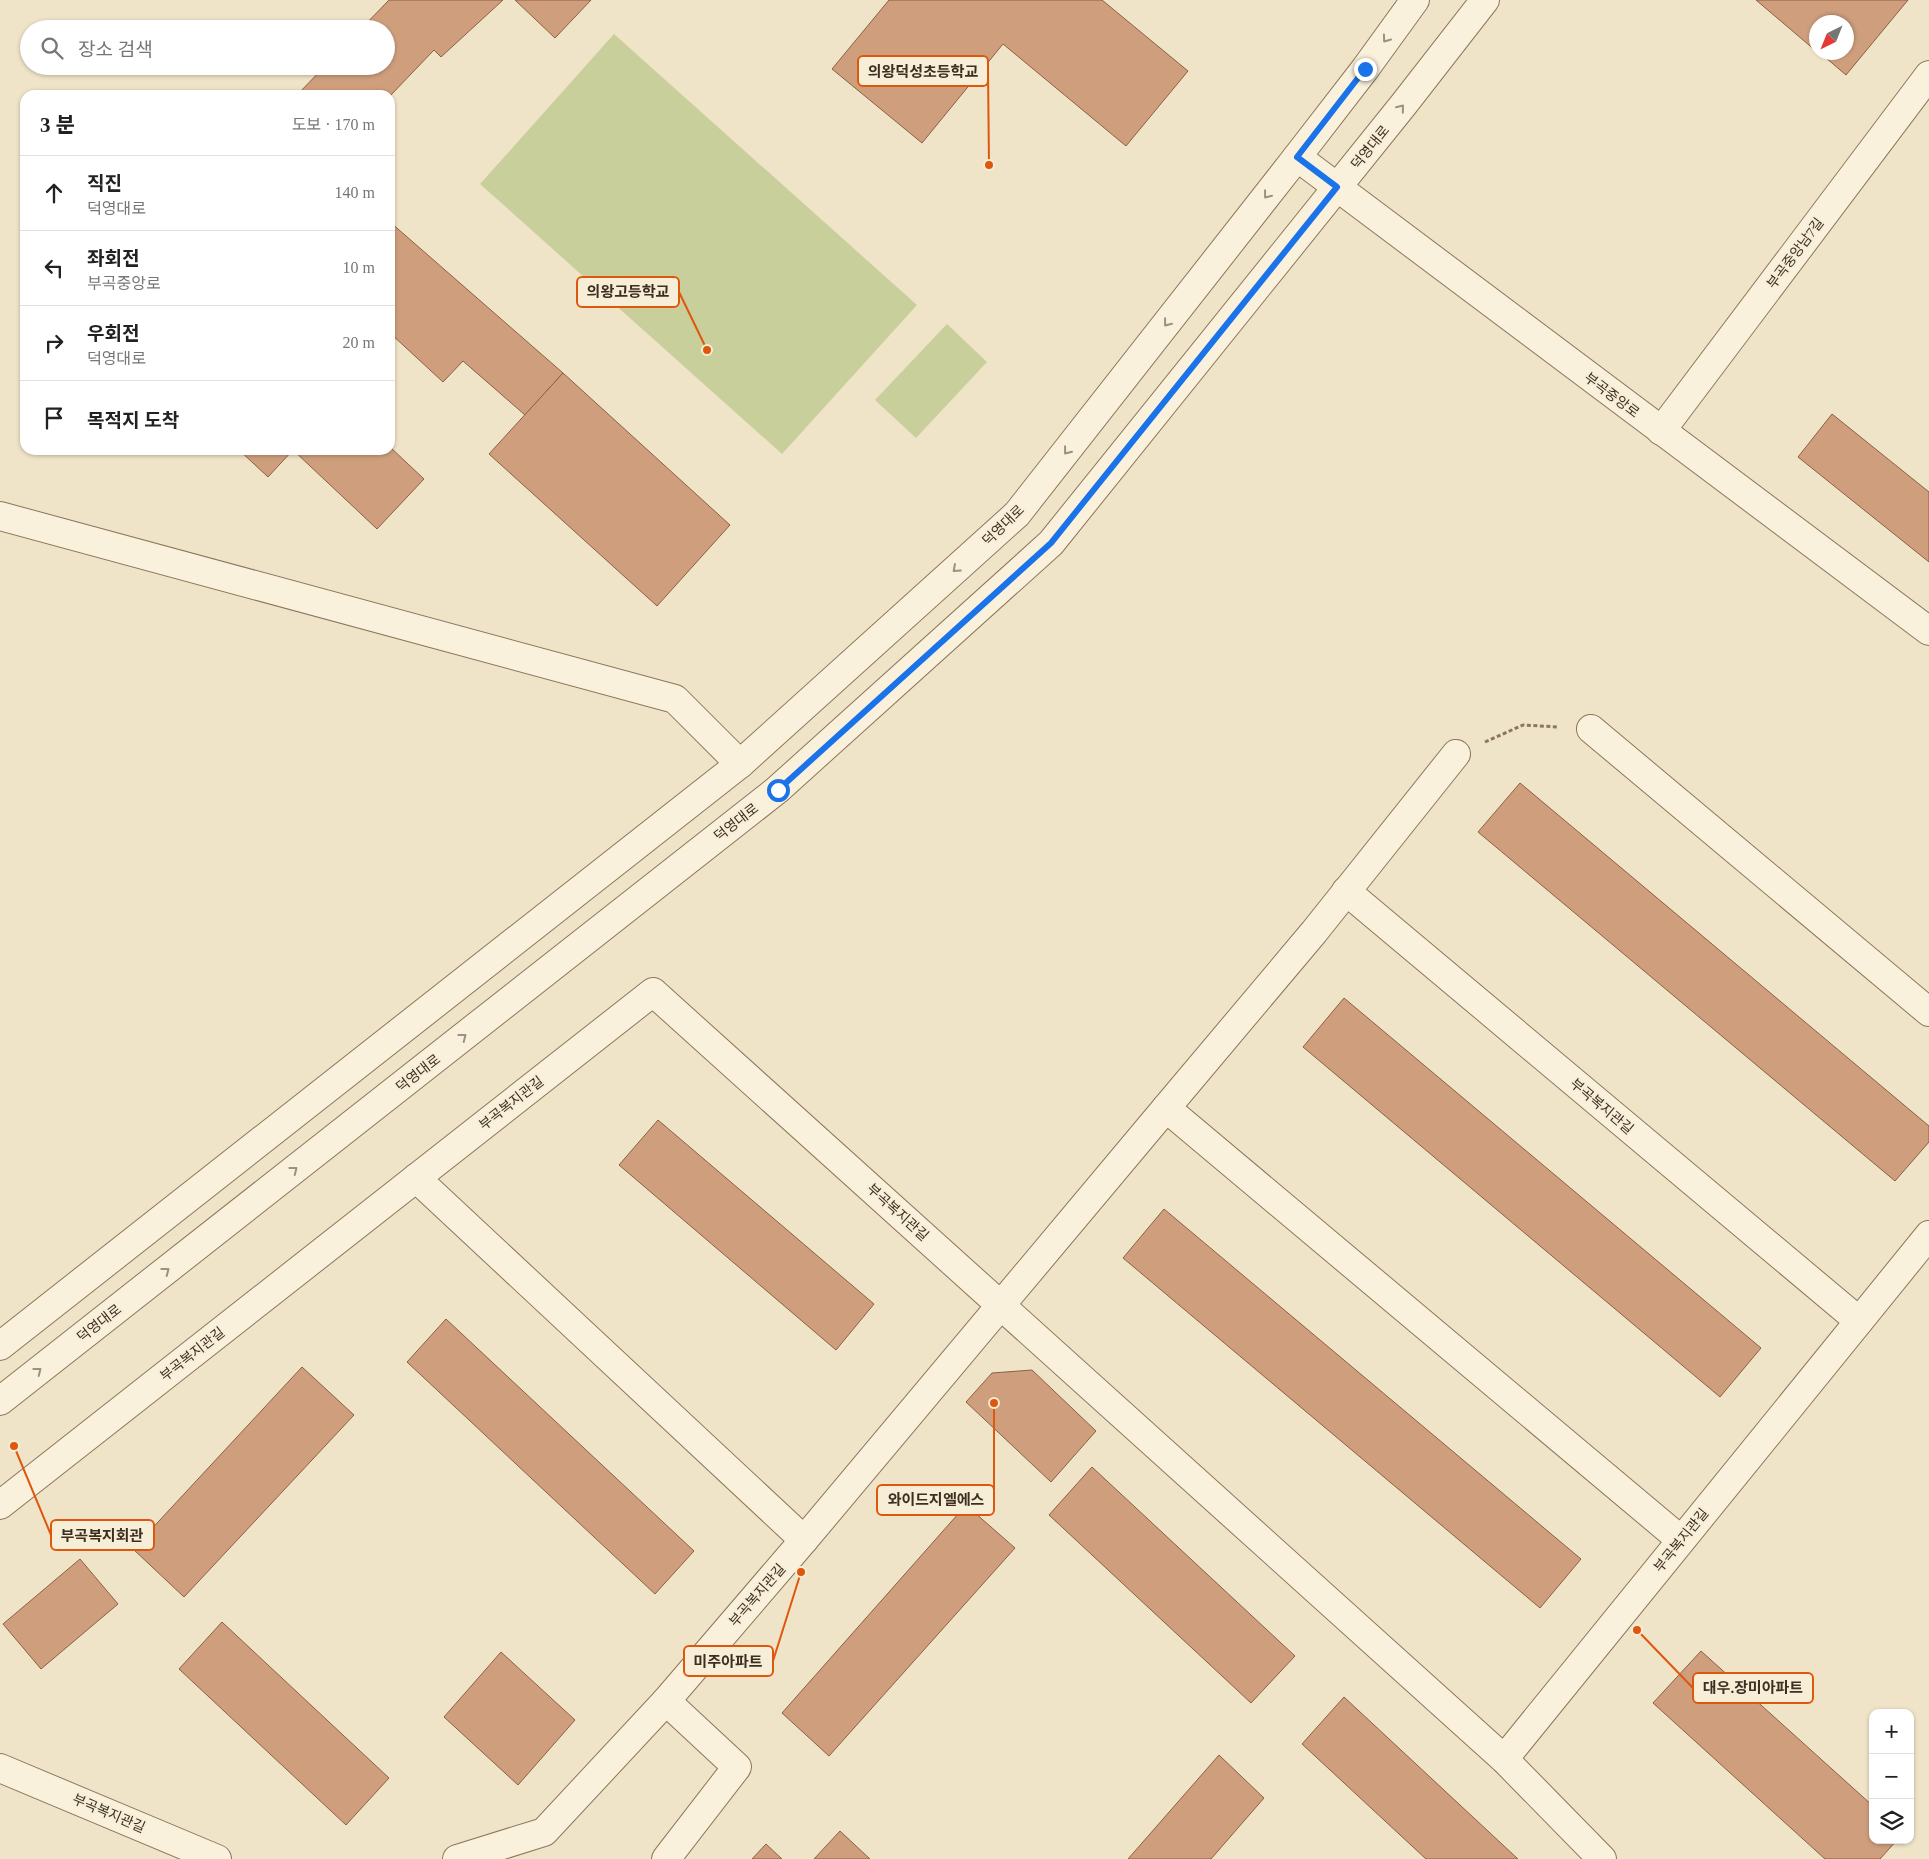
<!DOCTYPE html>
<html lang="ko">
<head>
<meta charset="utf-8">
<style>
  :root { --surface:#fff; --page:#f2f2f2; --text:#222; --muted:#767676; --line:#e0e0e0 }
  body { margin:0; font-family:"Times New Roman","Noto Sans KR",serif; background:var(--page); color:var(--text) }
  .controls { position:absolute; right:15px; bottom:15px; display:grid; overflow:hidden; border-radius:10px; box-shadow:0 1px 4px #0004 }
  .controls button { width:45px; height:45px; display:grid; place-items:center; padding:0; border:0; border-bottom:1px solid var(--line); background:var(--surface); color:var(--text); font:25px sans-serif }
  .compass { position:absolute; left:1809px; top:15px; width:45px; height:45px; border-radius:50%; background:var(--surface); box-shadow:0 1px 4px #0004; rotate:223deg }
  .stop { position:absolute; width:15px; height:15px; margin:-11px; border:4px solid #1a73e8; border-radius:50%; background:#fff }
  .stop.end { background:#1a73e8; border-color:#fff; box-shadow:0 1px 5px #0008 }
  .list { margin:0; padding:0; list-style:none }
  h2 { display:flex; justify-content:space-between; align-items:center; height:65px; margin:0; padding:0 20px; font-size:21px }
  h2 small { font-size:16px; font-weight:400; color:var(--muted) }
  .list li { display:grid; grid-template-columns:32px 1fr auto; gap:15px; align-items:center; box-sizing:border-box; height:75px; padding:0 20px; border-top:1px solid var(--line) }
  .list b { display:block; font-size:19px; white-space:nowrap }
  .list p { margin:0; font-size:16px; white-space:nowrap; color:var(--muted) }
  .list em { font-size:16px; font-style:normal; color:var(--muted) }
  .icon { flex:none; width:28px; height:28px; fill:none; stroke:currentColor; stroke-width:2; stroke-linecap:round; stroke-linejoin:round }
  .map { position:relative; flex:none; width:1929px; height:1859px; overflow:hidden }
  .search { position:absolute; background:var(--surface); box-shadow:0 1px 4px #0004; left:20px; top:20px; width:375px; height:55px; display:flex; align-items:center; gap:12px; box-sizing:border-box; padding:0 18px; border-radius:28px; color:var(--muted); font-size:19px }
  .panel { position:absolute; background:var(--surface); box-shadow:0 1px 4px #0004; left:20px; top:90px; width:375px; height:365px; border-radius:15px }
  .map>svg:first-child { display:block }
</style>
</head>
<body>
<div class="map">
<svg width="1929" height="1859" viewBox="0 0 1929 1859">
  <rect width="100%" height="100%" fill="#f0e4c8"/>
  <!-- green -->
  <g fill="#c9cf9b">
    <path d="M614,34L917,305L782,454L480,184Z"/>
    <path d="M947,324L987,362L916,438L875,400Z"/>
  </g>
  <!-- building -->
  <g fill="#cf9f7d" stroke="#8d5f41">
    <path d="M389,0H503L441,57L434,50L390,96V95H297L325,66H386V29H361Z"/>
    <path d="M515,0H591L555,38Z"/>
    <path d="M889,0H1102L1188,71L1126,146L1003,44L922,143L832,69Z"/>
    <path d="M1756,0H1908L1846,75L1819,52H1846V22H1816V51Z"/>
    <path d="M390,222L563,373L525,415L463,361L443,382L390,333Z"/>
    <path d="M563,373L730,525L657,606L489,454Z"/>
    <path d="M1832,414L1929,492V562L1798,457Z"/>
    <path d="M390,447L424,479L377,529L293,450L268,477L239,450H390Z"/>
    <path d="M1520,783L1929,1126V1142L1895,1181L1478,832Z"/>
    <path d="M1344,998L1761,1348L1720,1397L1303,1047Z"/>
    <path d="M658,1120L874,1304L836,1350L619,1165Z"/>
    <path d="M1164,1209L1581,1559L1540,1608L1123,1258Z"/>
    <path d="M446,1319L694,1551L655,1594L407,1362Z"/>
    <path d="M302,1367L354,1415L184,1597L133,1549Z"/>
    <path d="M1032,1370L1096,1431L1051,1482L966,1402L992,1373Z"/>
    <path d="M1092,1467L1295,1656L1251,1703L1049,1515Z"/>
    <path d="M966,1505L1015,1548L829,1756L782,1713Z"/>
    <path d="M80,1559L118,1604L41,1669L3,1624Z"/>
    <path d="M222,1622L389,1778L346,1825L179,1669Z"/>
    <path d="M1701,1651L1873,1806V1840H1897L1880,1859H1825L1653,1703Z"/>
    <path d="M501,1652L575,1720L518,1785L444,1717Z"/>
    <path d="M1344,1697L1518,1859H1426L1302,1744Z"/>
    <path d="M1219,1755L1264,1798L1211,1859H1128Z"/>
    <path d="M840,1831L870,1859H814Z"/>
    <path d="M766,1844L782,1859H752Z"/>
  </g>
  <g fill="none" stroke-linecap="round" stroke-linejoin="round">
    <!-- minor casing -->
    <g stroke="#8d765c" stroke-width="30">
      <g id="minor">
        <path d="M1297,157L1929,631"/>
        <path d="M1661,431L1929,75"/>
        <path d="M0,516L675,699L740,764"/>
        <path d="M1591,729L1929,1012"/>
        <path d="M1346,891L1859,1321"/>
        <path d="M1166,1108L1681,1540"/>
        <path d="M416,1178L804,1540"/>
        <path d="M0,1346L740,764L1017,514L1297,157L1365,69L1415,0"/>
        <path d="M0,1401L777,790L1051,543L1404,104L1485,0"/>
        <path d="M0,1505L653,992L1504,1759L1602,1859"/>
        <path d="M1504,1759L1929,1235"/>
        <path d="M0,1768L217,1859"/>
        <path d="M457,1859L544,1832L666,1701L804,1540L1166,1108L1314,932L1456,754"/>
        <path d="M666,1859L737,1767L666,1701"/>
      </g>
    </g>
    <!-- path -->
    <path stroke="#8d765c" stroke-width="3" stroke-dasharray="4 2.5" stroke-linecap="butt" d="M1485,742L1523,725L1558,727"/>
    <!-- minor -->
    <use href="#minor" stroke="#faf1dc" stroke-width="28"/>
  </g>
  <!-- one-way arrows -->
  <defs><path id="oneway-chevron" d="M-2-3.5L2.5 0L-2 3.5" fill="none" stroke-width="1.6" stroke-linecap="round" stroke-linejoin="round" transform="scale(1.25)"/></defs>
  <g stroke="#9c907e">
    <use href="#oneway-chevron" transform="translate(1386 39) rotate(126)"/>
    <use href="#oneway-chevron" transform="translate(1401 108) rotate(-51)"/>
    <use href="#oneway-chevron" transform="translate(1267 195) rotate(128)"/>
    <use href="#oneway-chevron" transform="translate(1167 323) rotate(128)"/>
    <use href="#oneway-chevron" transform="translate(1067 451) rotate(128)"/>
    <use href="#oneway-chevron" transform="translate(956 569) rotate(138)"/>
    <use href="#oneway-chevron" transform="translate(463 1037) rotate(-38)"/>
    <use href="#oneway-chevron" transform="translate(294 1170) rotate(-38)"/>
    <use href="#oneway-chevron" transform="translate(166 1271) rotate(-38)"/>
    <use href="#oneway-chevron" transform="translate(38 1371) rotate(-38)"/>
  </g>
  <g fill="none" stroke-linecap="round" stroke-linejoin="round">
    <!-- route -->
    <path stroke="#1a73e8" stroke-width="6" d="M778,790L1051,543L1337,187L1297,157L1365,69"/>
  </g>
  <g text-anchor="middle" stroke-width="4" stroke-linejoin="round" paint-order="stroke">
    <!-- street labels -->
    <g font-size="14" fill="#3d2e20" stroke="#f7eed8">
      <text transform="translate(1370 147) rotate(-51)" y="5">덕영대로</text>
      <text transform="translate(1795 253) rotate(-53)" y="5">부곡중앙남7길</text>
      <text transform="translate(1612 395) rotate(37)" y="5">부곡중앙로</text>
      <text transform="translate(1003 525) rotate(-44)" y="5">덕영대로</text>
      <text transform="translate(736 822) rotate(-38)" y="5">덕영대로</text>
      <text transform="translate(418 1073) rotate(-38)" y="5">덕영대로</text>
      <text transform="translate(511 1103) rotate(-38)" y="5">부곡복지관길</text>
      <text transform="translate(1602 1106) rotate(40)" y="5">부곡복지관길</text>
      <text transform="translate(898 1212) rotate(42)" y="5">부곡복지관길</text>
      <text transform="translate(99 1323) rotate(-38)" y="5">덕영대로</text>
      <text transform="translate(192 1354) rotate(-38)" y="5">부곡복지관길</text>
      <text transform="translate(1681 1540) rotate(-51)" y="5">부곡복지관길</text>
      <text transform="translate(757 1595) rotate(-49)" y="5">부곡복지관길</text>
      <text transform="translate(109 1813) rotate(23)" y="5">부곡복지관길</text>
    </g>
  </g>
  <!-- callouts -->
  <path fill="none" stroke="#df570d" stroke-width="2" d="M989 165L988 71M707 350L679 292M994 1403L994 1500M14 1446L51 1535M801 1572L773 1661M1637 1630L1693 1688"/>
  <g fill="#df570d" stroke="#f7eed8" stroke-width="2">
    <circle cx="989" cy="165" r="5"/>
    <circle cx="707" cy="350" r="5"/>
    <circle cx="994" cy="1403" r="5"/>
    <circle cx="14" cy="1446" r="5"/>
    <circle cx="801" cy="1572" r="5"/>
    <circle cx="1637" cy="1630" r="5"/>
  </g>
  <g fill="#f7eed8" stroke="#df570d" stroke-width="2">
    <rect x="858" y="56" width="130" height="30" rx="5"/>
    <rect x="577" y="277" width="102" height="30" rx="5"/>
    <rect x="877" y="1485" width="117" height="30" rx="5"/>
    <rect x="51" y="1520" width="103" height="30" rx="5"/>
    <rect x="684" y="1646" width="89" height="30" rx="5"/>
    <rect x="1693" y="1673" width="120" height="30" rx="5"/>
  </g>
  <g font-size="15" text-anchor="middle" font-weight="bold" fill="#3d2e20">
    <text x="923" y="77">의왕덕성초등학교</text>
    <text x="628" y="297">의왕고등학교</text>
    <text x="936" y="1505">와이드지엘에스</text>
    <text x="102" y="1541">부곡복지회관</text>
    <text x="728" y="1667">미주아파트</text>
    <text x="1753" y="1693">대우.장미아파트</text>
  </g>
</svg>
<div class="controls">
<button>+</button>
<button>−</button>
<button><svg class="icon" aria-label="layers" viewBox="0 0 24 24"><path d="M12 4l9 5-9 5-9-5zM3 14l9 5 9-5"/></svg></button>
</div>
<svg class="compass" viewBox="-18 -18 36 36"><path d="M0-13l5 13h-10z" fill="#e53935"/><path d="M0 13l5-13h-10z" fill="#767676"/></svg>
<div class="stop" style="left:778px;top:790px"></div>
<div class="stop end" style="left:1365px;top:69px"></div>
<div class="search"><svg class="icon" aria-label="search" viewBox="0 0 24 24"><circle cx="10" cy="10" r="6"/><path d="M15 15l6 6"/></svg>장소 검색</div>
<section class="panel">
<h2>3 분<small>도보 · 170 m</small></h2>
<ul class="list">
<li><svg class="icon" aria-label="ahead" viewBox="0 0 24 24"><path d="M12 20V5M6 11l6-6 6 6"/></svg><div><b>직진</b><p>덕영대로</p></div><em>140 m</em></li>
<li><svg class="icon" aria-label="left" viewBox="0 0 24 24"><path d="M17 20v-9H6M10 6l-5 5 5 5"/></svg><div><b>좌회전</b><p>부곡중앙로</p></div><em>10 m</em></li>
<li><svg class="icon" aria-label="right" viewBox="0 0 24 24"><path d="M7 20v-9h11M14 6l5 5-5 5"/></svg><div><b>우회전</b><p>덕영대로</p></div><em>20 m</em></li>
<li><svg class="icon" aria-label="arrive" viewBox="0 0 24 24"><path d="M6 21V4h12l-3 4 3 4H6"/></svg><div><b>목적지 도착</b></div></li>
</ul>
</section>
</div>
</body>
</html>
